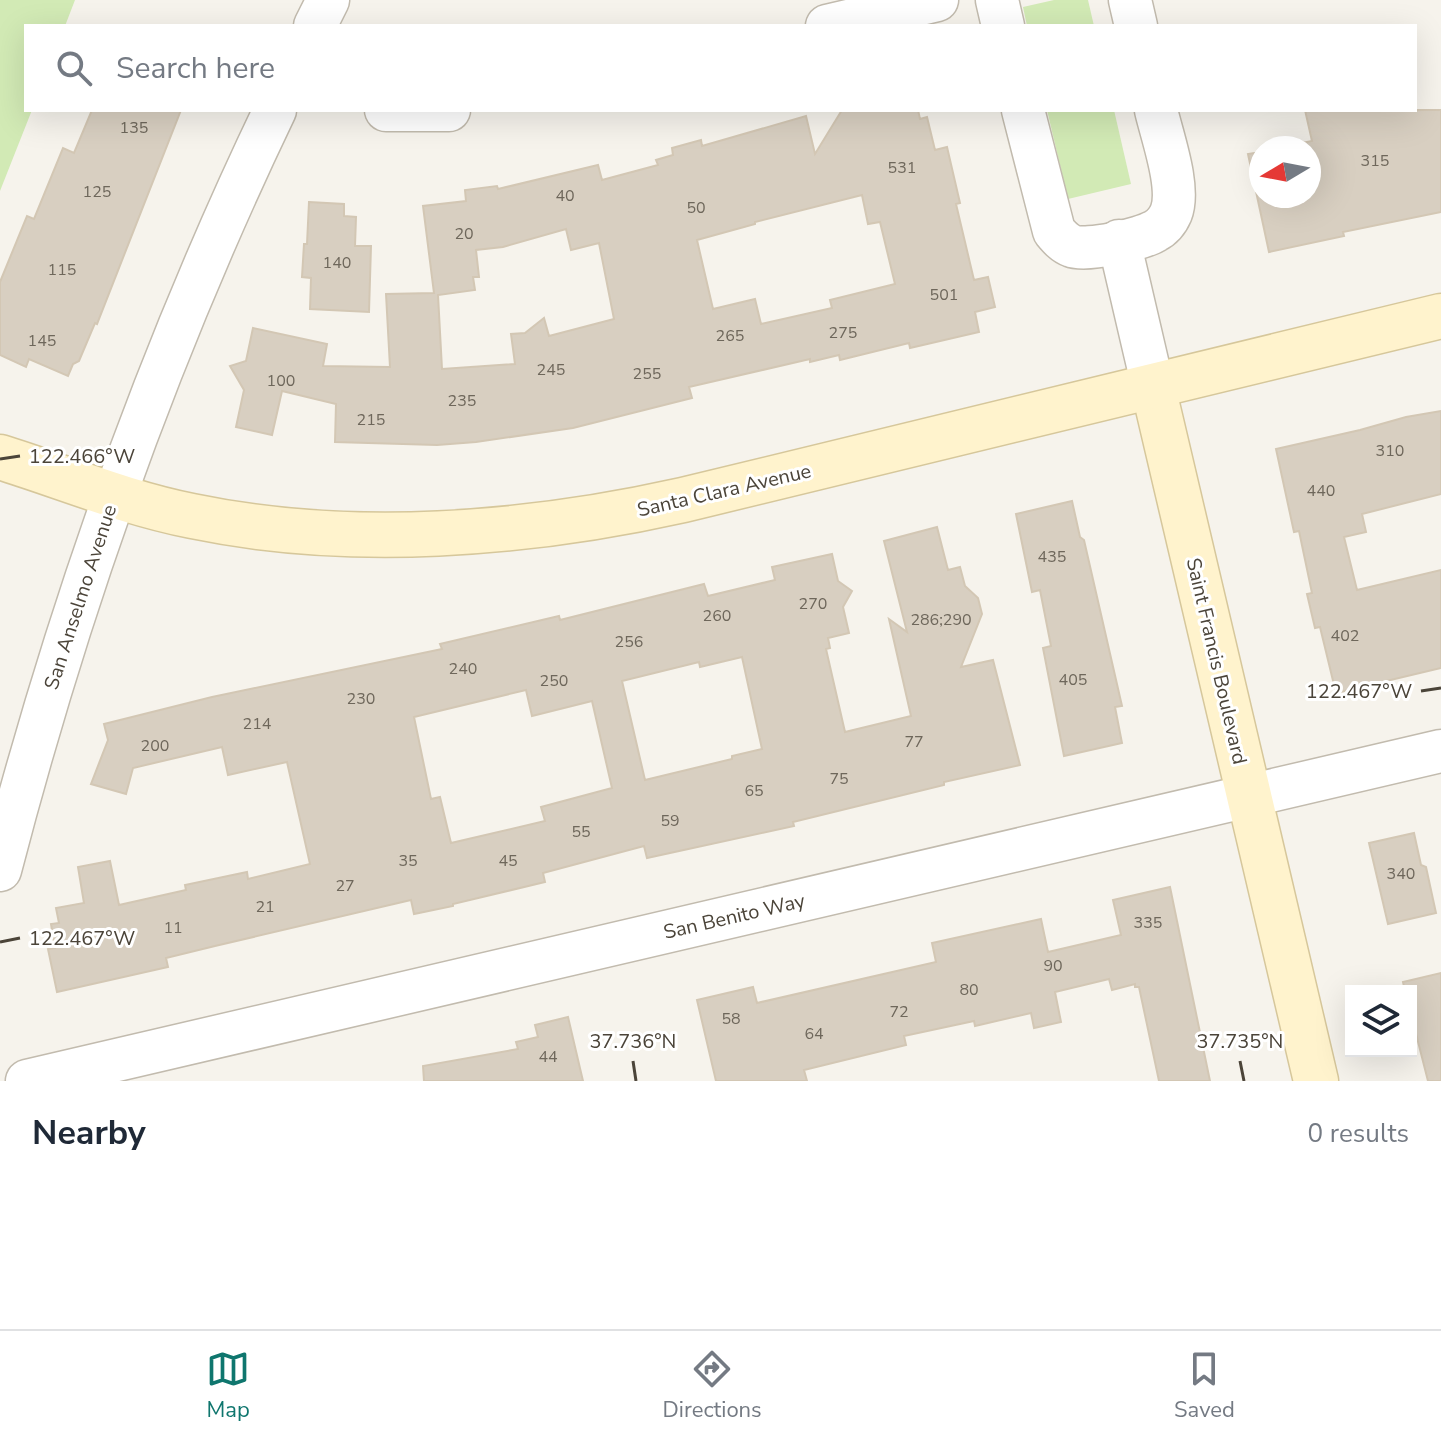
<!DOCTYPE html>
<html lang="en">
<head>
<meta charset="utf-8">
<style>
  :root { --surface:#fff; --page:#f6f6f7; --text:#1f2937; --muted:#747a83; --line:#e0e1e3; --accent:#0f766e }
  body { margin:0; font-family:"Nunito Sans",sans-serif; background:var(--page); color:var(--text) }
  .controls { position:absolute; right:24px; bottom:24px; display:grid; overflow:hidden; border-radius:0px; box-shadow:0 8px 32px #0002 }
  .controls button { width:72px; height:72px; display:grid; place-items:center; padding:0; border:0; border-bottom:2px solid var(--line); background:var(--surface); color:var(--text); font:40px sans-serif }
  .compass { position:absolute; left:1249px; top:136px; width:72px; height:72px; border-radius:50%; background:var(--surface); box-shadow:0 8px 32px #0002; rotate:260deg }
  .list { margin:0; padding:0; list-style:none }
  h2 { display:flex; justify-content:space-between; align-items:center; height:104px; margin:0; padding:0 32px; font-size:34px }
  h2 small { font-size:26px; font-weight:400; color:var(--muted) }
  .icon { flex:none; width:44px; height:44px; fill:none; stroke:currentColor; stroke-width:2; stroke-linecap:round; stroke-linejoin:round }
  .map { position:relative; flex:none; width:1441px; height:1081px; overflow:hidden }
  .search { position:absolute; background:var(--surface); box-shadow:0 8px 32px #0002; left:24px; right:24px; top:24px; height:88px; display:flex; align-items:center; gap:20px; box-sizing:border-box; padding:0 28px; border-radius:0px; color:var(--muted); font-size:30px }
  .sheet { height:248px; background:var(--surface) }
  nav { display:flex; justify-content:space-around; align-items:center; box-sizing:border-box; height:112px; border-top:2px solid var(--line); background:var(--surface); font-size:22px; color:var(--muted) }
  nav a { display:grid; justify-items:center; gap:4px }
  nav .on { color:var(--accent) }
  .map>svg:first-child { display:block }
</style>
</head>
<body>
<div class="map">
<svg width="1441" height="1081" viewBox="0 0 1441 1081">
  <rect width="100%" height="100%" fill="#f6f3ec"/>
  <!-- green -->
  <g fill="#d2eab5">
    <path d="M0,0H75L65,26H26V110H32L0,191Z"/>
    <path d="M1054,0H1088L1094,26H1027L1023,7Z"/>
    <path d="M1047,110H1114L1131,184L1068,199Z"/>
  </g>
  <!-- building -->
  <g fill="#d8cfc1" stroke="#d3c7b4" stroke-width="2" fill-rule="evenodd">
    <path d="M92,110H181L97,324L95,323L79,361L73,364L68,376L29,359L26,367L0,355V282L27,216L34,219L63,148L74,153Z"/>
    <path d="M842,110H918L920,119L927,117L935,150L947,147L960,203L956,204L974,280L988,277L995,307L975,312L979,332L910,348L909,343L840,360L839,355L810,362V359L689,387L692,398L573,428L476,442L437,445L335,442L336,404L282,391L272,435L236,427L244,390L230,366L246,361L253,328L327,344L323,366L390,367L386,294L434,293L423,206L466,201L465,190L497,186L498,189L598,165L602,180L658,165L656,160L673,155L672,148L701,140L702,146L806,116L815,154ZM862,195L868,224L880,222L895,284L830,300L832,308L761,324L755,299L713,309L697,240L755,224V222ZM566,229L571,250L599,243L614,319L549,336L544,318L525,333L511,334L515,364L442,369L438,295L475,290L473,277H479L476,250L503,247Z"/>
    <path d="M1305,110H1441V212L1343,232L1344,236L1269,252L1248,154L1261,152V196H1309V148H1277L1312,141Z"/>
    <path d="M309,202L344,204V216L356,217L355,246H371L369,312L310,309L311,278L302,277L304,244H307Z"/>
    <path d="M1441,411V494L1362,514L1366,532L1344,537L1357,590L1441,570V668L1336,693L1320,627L1315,628L1307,594L1312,593L1299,531L1294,532L1276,449L1360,430L1406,417Z"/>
    <path d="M1072,501L1080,537L1084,540L1122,706L1115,707L1122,743L1064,756L1043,648L1051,646L1040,590L1032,592L1016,514Z"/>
    <path d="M937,527L948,570L960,567L965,586L978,598L982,614L961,667L993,660L1020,765L944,782V785L793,822L794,826L647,858L644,846L543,873L545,882L453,904V906L414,914L411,900L215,946L166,958L168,967L57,992L48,949L55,948L51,924L59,923L56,908L84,903L78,867L110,861L119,905L186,890L185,885L247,872L248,879L310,864L287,762L228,775L222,747L133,768L126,794L91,784L108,740L104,724L212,697L442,649L440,644L559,616L560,620L704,584L708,596L775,580L772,567L832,554L838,581L852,591L843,607L849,633L828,638L830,648L826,649L845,732L911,716L889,619L907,632L884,541ZM742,657L762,749L732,756V759L645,780L622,681L699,662L700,667ZM526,690L532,716L592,701L612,788L541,807L545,821L451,843L440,797L431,799L414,717Z"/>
    <path d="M1414,833L1421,865L1426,867L1436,913L1388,924L1369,843Z"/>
    <path d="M1170,887L1210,1081H1159L1139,987H1135V984L1112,990L1109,979L1055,992L1061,1022L1034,1028L1031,1013L975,1026L974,1021L904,1036L906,1045L804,1070L807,1081H716L697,1000L753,987L757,1003L936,962L932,943L1041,919L1048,952L1121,935L1113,900Z"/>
    <path d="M1441,973V1081H1428L1411,1014V991H1405L1403,982Z"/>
    <path d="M568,1017L583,1081H424L423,1066L518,1049L516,1042L538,1037L535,1025Z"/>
  </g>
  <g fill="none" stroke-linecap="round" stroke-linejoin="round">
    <!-- street casing -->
    <g stroke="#c2bbae" stroke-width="45">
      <g id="street">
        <path d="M997,0L1003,26"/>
        <path d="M1130,0L1136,26"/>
        <path d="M315,26L328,0"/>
        <path d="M827,26L937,0"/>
        <path d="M386,110H449"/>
        <path d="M1023,110L1054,231C1059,237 1064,243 1072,246C1086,252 1142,239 1155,231C1163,227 1168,220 1171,213C1181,188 1162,136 1156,110"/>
        <path d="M1119,241L1153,387"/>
        <path d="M0,870C68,608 158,354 275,110"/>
        <path d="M27,1081L1441,751"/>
      </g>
    </g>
    <!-- secondary casing -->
    <g stroke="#d6c79b" stroke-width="47">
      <g id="secondary">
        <path d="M1153,387L1316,1081"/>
        <path d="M0,457C64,477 126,503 192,516C351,549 526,535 683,500L1441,316"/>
      </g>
    </g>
    <!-- street -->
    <use href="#street" stroke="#fff" stroke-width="42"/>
    <!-- secondary -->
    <use href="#secondary" stroke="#fff3cd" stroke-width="44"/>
  </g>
  <!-- ticks -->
  <path fill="none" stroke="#4b4439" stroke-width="3" d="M0,459L20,456M1421,691L1441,688M0,942L20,938M633,1061L636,1081M1240,1061L1244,1081"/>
  <g text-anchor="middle" stroke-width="6" stroke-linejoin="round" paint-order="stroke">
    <!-- number labels -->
    <g font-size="16" fill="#6e675b">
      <text x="134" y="133">135</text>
      <text x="1375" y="166">315</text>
      <text x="902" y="173">531</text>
      <text x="97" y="197">125</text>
      <text x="565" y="201">40</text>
      <text x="696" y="213">50</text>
      <text x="464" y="239">20</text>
      <text x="337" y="268">140</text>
      <text x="62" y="275">115</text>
      <text x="944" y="300">501</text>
      <text x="843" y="338">275</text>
      <text x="730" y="341">265</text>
      <text x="42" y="346">145</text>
      <text x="551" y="375">245</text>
      <text x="647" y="379">255</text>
      <text x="281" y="386">100</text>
      <text x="462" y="406">235</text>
      <text x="371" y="425">215</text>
      <text x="1390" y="456">310</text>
      <text x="1321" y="496">440</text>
      <text x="1052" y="562">435</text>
      <text x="813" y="609">270</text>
      <text x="717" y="621">260</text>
      <text x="941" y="625">286;290</text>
      <text x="1345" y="641">402</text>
      <text x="629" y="647">256</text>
      <text x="463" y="674">240</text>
      <text x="1073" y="685">405</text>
      <text x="554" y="686">250</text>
      <text x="361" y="704">230</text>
      <text x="257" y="729">214</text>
      <text x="914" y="747">77</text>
      <text x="155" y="751">200</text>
      <text x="839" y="784">75</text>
      <text x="754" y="796">65</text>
      <text x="670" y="826">59</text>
      <text x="581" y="837">55</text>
      <text x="408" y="866">35</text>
      <text x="508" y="866">45</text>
      <text x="1401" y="879">340</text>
      <text x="345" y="891">27</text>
      <text x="265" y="912">21</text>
      <text x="1148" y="928">335</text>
      <text x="173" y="933">11</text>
      <text x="1053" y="971">90</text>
      <text x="969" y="995">80</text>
      <text x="899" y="1017">72</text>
      <text x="731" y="1024">58</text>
      <text x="814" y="1039">64</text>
      <text x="548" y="1062">44</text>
    </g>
    <!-- street labels -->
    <g font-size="20" fill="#4b4439" stroke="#fff">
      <text transform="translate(724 490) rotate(-13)" y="7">Santa Clara Avenue</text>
      <text transform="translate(80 597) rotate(-72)" y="7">San Anselmo Avenue</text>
      <text transform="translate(1217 661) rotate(77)" y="7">Saint Francis Boulevard</text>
      <text transform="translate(734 916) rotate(-13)" y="7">San Benito Way</text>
    </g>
  </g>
  <g font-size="20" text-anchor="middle" fill="#4b4439" stroke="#fff" stroke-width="6" stroke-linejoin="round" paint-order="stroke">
    <text x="82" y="463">122.466°W</text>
    <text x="1359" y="698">122.467°W</text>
    <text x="82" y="945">122.467°W</text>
    <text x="633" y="1048">37.736°N</text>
    <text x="1240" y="1048">37.735°N</text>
  </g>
</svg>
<div class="controls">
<button><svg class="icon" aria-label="layers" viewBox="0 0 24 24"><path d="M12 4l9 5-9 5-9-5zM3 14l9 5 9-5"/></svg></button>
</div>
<svg class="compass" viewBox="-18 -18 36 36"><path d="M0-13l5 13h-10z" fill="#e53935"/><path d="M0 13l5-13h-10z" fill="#747a83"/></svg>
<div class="search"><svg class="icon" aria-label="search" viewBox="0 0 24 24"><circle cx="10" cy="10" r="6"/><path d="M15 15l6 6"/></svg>Search here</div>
</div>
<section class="sheet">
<h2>Nearby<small>0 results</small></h2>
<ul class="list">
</ul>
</section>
<nav>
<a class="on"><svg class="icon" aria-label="map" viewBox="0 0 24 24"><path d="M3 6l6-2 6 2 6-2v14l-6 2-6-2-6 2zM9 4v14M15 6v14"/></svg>Map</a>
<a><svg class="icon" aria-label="directions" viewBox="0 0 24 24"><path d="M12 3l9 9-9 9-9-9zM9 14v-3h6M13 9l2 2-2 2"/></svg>Directions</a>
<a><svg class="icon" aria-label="saved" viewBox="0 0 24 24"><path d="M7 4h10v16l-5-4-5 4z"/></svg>Saved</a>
</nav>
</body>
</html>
